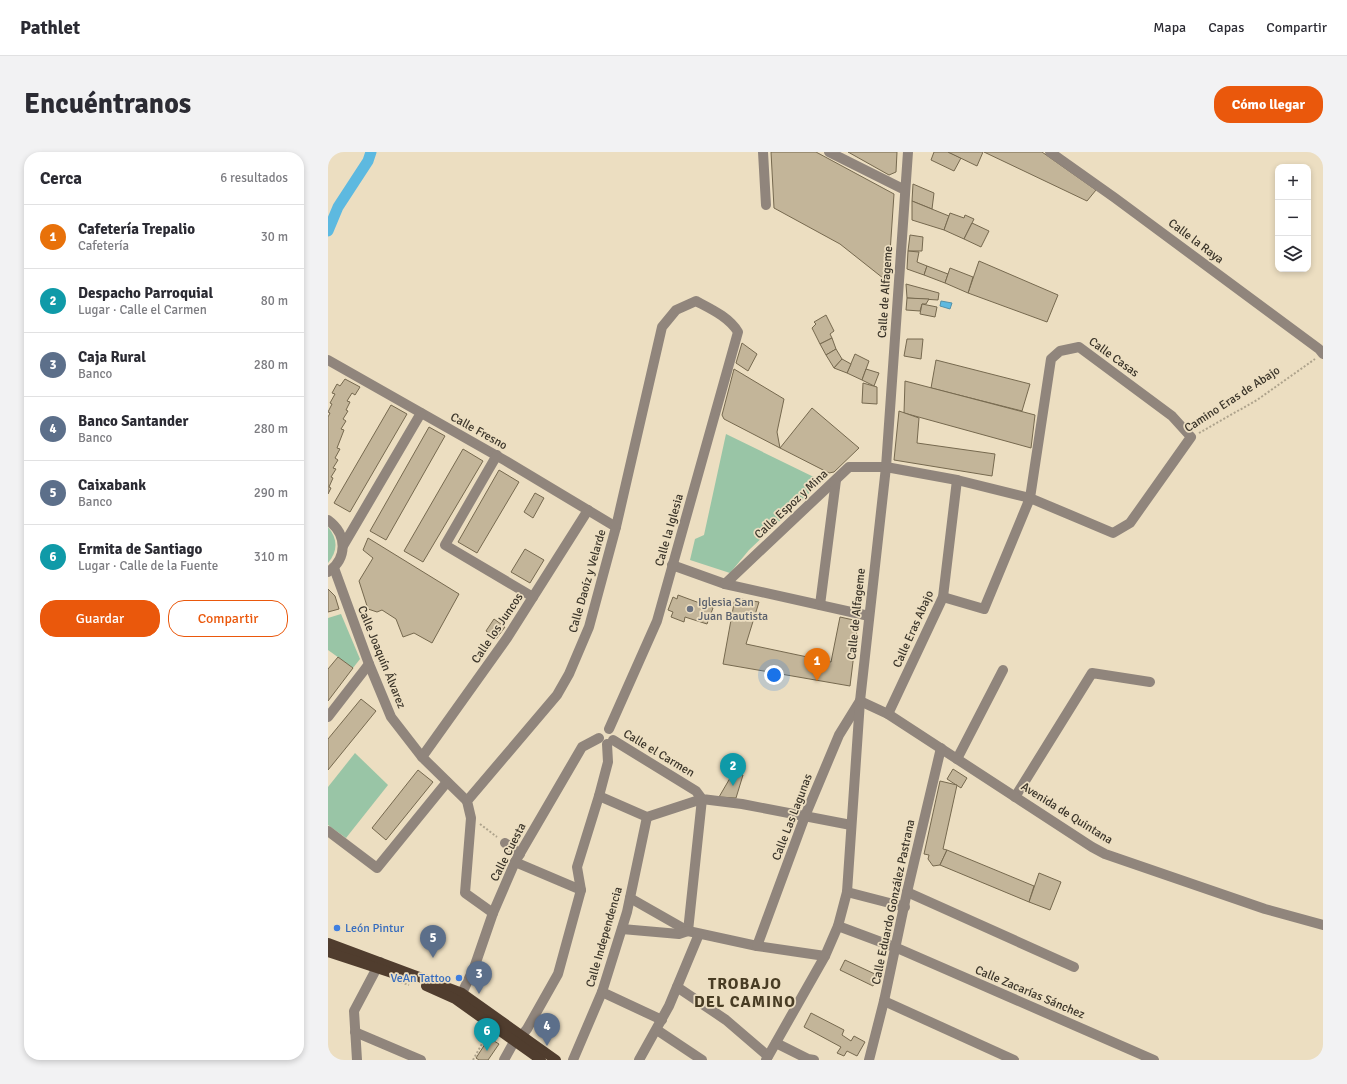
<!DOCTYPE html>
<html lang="es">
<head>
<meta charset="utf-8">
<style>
  :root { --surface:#fff; --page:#f2f2f3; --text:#2b2b33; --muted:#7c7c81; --line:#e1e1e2; --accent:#ea580c }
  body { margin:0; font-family:Signika,sans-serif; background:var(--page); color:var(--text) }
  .controls { position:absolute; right:12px; top:12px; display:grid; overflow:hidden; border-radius:8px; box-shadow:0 2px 6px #0003 }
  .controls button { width:36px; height:36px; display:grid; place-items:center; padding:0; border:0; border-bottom:1px solid var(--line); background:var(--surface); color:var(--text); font:20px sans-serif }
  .you { position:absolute; left:446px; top:523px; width:14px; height:14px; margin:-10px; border:3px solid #fff; border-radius:50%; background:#1a73e8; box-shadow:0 0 0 6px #1a73e833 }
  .badge { display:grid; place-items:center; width:26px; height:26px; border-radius:50%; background:var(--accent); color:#fff; font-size:13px; font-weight:700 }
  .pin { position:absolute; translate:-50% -33px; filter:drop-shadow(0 1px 2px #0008) }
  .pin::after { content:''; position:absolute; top:21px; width:14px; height:12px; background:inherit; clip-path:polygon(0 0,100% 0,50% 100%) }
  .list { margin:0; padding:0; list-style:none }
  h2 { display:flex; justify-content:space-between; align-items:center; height:52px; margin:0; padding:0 16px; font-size:17px }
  h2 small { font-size:13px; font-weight:400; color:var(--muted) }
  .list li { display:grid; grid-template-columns:26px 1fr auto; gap:12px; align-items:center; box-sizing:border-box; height:64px; padding:0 16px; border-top:1px solid var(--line) }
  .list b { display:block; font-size:15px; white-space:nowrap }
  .list p { margin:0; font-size:13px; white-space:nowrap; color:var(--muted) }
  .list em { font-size:13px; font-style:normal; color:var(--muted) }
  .actions { display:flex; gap:8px; padding:12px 16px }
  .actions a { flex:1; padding:9px 0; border:1px solid var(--accent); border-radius:16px; text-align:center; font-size:14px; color:var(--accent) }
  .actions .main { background:var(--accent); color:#fff }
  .icon { flex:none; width:22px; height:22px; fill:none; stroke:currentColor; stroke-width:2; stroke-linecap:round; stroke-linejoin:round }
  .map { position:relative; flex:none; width:995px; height:908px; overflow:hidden; border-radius:16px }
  header { display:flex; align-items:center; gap:24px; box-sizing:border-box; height:56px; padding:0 20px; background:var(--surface); border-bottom:1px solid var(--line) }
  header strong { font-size:19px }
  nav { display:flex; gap:22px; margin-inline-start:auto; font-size:14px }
  .intro { display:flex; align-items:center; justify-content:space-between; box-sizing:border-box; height:96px; padding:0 24px }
  h1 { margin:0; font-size:28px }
  .button { padding:10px 18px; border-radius:16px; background:var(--accent); color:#fff; font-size:14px; font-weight:700 }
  main { display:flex; gap:24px; padding:0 24px }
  aside { flex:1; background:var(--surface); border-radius:16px; box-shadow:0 2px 6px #0003 }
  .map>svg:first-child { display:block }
</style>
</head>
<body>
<header>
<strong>Pathlet</strong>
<nav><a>Mapa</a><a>Capas</a><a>Compartir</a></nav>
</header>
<div class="intro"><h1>Encuéntranos</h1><a class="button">Cómo llegar</a></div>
<main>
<aside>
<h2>Cerca<small>6 resultados</small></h2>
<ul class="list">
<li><span class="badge" style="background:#e8710a">1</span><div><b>Cafetería Trepalio</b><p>Cafetería</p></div><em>30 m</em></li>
<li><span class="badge" style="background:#0f9aa8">2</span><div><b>Despacho Parroquial</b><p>Lugar · Calle el Carmen</p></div><em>80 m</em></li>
<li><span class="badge" style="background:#5c6f8a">3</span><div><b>Caja Rural</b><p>Banco</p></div><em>280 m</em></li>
<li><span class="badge" style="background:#5c6f8a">4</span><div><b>Banco Santander</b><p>Banco</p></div><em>280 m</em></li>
<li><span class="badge" style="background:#5c6f8a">5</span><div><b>Caixabank</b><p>Banco</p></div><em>290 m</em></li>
<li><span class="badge" style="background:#0f9aa8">6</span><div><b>Ermita de Santiago</b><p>Lugar · Calle de la Fuente</p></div><em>310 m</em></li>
</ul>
<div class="actions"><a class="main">Guardar</a><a>Compartir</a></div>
</aside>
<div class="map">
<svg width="995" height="908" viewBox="0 0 995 908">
  <rect width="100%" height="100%" fill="#ecdec1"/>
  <!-- green -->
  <g fill="#99c5a6">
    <path d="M398,282L494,329L421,398L402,421L362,408L367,387L376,383Z"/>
    <path d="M0,375C10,387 10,399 0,411Z"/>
    <path d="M13,462L32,507L25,516L0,498V466Z"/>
    <path d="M27,601L60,633L18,686L0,673V635Z"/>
  </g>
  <!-- water -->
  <path fill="#5db9e0" stroke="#5391a9" d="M613,149L624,151L622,157L612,154Z"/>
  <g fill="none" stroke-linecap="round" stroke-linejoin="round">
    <!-- canal -->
    <path stroke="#5db9e0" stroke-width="11" d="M0,79L10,55L40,9L43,0"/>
  </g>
  <!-- building -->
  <g fill="#c3b599" stroke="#76694f">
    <path d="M443,0H488L566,42L560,130L512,92L446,56Z"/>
    <path d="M520,0H569L568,20L561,23Z"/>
    <path d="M606,0H620L633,6L626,19L603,8Z"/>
    <path d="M620,0H655L649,14Z"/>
    <path d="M656,0H714L768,38L759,49Z"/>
    <path d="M585,32L606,41L604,57L584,49Z"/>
    <path d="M584,49L621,64L616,78L584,68Z"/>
    <path d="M622,61L636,66L637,63L646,67L636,87L616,78Z"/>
    <path d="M644,71L661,79L653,95L636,87Z"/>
    <path d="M582,83L595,85L594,99H580Z"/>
    <path d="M580,99L591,100L589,110L599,114L596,123L579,117Z"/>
    <path d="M651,109L730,143L719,170L640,141Z"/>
    <path d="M599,114L620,122L617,131L596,123Z"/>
    <path d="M622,116L645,125L640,141L617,131Z"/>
    <path d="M578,132L611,141L610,148L579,146Z"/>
    <path d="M579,146L601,147L598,152H594L592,159L578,158Z"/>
    <path d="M594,152L609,155L607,165L592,162Z"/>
    <path d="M498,163L506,179L502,182L504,186L492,192L484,176L488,172L486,170Z"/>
    <path d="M504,186L508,197L498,203L492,192Z"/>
    <path d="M579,187H595L593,207L576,204Z"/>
    <path d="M414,191L429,202L420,219L408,211Z"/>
    <path d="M508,197L514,207L506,216L498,203Z"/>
    <path d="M527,202L541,209L534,228L519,221Z"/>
    <path d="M514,207L523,212L519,221L506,216Z"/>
    <path d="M608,208L702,232L694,259L603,236Z"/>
    <path d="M406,217L456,247L449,280L452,296L396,267L394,263Z"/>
    <path d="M538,217L551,221L546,234L534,228Z"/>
    <path d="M17,227L32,235L27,243L24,241L19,249L22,250L18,258L20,259L15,267L18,269L13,277L16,278L9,296L12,297L7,306L10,308L5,316L8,317L3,325L5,326L1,335L3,336L0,342V265L2,261L0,260L4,252L2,251L7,242L4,241L9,232L12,234Z"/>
    <path d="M577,229L707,263L703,296L576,261Z"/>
    <path d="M535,231L549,235V252L534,251Z"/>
    <path d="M63,253L79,262L22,360L6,351Z"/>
    <path d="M484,256L531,296L506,320L501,321L452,296Z"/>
    <path d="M571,259L591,266L589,291L667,302L664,324L566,308Z"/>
    <path d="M101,275L117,284L58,388L42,379Z"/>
    <path d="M135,297L155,309L95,410L76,399Z"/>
    <path d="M171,318L191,330L149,401L130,390Z"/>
    <path d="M207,341L216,346L205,366L196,360Z"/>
    <path d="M40,386L131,442L104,491L86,481L75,485L68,467L54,458L49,460L40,457L31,429L45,406L35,398Z"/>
    <path d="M197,397L216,408L202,431L183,420Z"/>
    <path d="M0,437L7,444L11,457L0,460Z"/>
    <path d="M350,443L385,456L379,472L357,465L356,470L343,465L345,460L340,458L345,445L349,447Z"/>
    <path d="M407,446L431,450L418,492L503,510L512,465L530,469L522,534L395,512Z"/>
    <path d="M166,467L177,475L168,487L158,479Z"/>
    <path d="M10,505L25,516L0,549V517Z"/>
    <path d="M33,547L48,559L0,618V587Z"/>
    <path d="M625,617L639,626L633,636L619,627Z"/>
    <path d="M90,618L105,630L58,688L44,676Z"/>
    <path d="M405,621L415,623L408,646L391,645Z"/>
    <path d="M612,629L629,633L615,697L619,698L612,713L605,714L600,707L601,703L596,702Z"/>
    <path d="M619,698L706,734L701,750L612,713Z"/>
    <path d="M711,721L733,730L722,758L701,750Z"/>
    <path d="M517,808L549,823L545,834L512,818Z"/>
    <path d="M483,861L516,878L514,883L523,889L526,884L537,890L529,904L519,899L516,904L509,901L513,895L476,875Z"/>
    <path d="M161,886L171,892L160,908H151L148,906Z"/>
  </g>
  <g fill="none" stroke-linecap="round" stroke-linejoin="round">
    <!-- path -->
    <g stroke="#aea38c" stroke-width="2" stroke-dasharray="2 2" stroke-linecap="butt">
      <path d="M871,281L929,248L987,207"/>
      <path d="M152,672L169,685"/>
      <path d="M69,829L81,833"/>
      <path d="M145,908L160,881"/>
    </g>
    <!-- minor -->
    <g stroke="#90857c" stroke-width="10">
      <path d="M435,0L438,53"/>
      <path d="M501,0L577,38"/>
      <path d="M722,0L787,46L991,197L995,202"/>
      <path d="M0,208L178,309L288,375"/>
      <path d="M169,303L117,393L205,445"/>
      <path d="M0,368C19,382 20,406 0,420"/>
      <path d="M15,394L93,261"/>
      <path d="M344,413L397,432L541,464"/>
      <path d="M6,416L41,512L63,565L94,605L139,649"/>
      <path d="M397,432L521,315H558L629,328L702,346L785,381L802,371L863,285L844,264L751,195L732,199L723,207L702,346L656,457L615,445"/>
      <path d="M492,453L508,328"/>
      <path d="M560,562L615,445L629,328"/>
      <path d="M0,565L41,512"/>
      <path d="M285,588L368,639L374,647L414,652L523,673"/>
      <path d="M94,605L179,486L260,358"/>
      <path d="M629,607L675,518"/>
      <path d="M271,644L319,665L374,647L360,779"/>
      <path d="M687,645L764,521L822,530"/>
      <path d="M0,679L49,716L119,630"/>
      <path d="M177,691L192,702"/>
      <path d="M187,710L253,738"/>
      <path d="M519,740L577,755"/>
      <path d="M579,740L746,815"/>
      <path d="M302,746L360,779L429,794L497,804"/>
      <path d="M165,761L137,741L143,666L139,649L229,543L241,522L261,475L288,375L334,175L348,158L368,149C383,157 401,165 410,180L329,469L281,577"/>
      <path d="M510,774L569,796L826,908"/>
      <path d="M294,777L351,782L360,779"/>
      <path d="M429,794L477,664L511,583L532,549L560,562L764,695L777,702L937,757L995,773"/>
      <path d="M349,835L398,868L440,904"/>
      <path d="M274,840L334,868"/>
      <path d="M134,841L146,816L165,761L187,710L254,595L271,586"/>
      <path d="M556,849L686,908"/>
      <path d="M329,878L374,908"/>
      <path d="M27,880L93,908"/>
      <path d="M448,891L480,907L486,908"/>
      <path d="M29,908L26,859L52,810"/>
      <path d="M176,908L187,888L194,883L199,877L230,822L253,738L249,715L271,644L280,610L279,592"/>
      <path d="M245,908L274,840L299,760L319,665"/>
      <path d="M311,908L341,854L371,782"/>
      <path d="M438,908L497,804L510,774L519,740L532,549L558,315L580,0"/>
      <path d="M541,908L556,849L579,740L613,596"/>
    </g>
    <!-- major -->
    <g stroke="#503d2e" stroke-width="10">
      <path d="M0,791L134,841L228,908"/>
      <path d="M0,800L64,821"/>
      <path d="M98,834L127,847L213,908"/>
    </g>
  </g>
  <!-- markers -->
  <circle fill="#6b7280" stroke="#ecdec1" stroke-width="1.5" cx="362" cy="457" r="4"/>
  <g fill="#3f7fe0" stroke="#ecdec1" stroke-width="1.5">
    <circle cx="9" cy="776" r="4"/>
    <circle cx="131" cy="826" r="4"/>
  </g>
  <g text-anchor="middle" stroke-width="3.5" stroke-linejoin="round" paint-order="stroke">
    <!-- street labels -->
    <g font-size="12" fill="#3b352a" stroke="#ecdec1">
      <text transform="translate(868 89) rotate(37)" y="4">Calle la Raya</text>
      <text transform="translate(557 140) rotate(-86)" y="4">Calle de Alfageme</text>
      <text transform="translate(786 205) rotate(36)" y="4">Calle Casas</text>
      <text transform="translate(904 247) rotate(-33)" y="4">Camino Eras de Abajo</text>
      <text transform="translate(151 279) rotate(29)" y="4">Calle Fresno</text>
      <text transform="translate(463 352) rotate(-43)" y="4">Calle Espoz y Mina</text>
      <text transform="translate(341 378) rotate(-74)" y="4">Calle la Iglesia</text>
      <text transform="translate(259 429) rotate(-74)" y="4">Calle Daoíz y Velarde</text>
      <text transform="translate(528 462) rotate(-84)" y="4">Calle de Alfageme</text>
      <text transform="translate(169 476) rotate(-56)" y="4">Calle los Juncos</text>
      <text transform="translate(585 477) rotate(-66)" y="4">Calle Eras Abajo</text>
      <text transform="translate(54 505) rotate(68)" y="4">Calle Joaquín Álvarez</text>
      <text transform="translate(331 601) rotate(31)" y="4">Calle el Carmen</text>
      <text transform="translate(739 661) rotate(32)" y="4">Avenida de Quintana</text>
      <text transform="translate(464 665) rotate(-69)" y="4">Calle Las Lagunas</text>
      <text transform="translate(180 700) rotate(-63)" y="4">Calle Cuesta</text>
      <text transform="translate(565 750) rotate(-78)" y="4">Calle Eduardo González Pastrana</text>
      <text transform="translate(276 785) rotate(-74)" y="4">Calle Independencia</text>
      <text transform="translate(702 840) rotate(23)" y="4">Calle Zacarías Sánchez</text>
    </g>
    <!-- worship labels -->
    <g font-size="12" fill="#5b616d" stroke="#ecdec1" text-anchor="start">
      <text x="370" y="454">Iglesia San<tspan x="370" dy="14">Juan Bautista</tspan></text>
    </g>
    <!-- shop labels -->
    <g font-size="12" fill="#366cbe" stroke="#ecdec1" text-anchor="start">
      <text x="17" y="780">León Pintur</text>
      <text x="123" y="830" text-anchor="end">VeAn Tattoo</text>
    </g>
    <!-- district labels -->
    <g font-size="16" font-weight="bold" letter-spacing="1" fill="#483c24" stroke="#ecdec1">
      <text x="417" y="837">TROBAJO<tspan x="417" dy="18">DEL CAMINO</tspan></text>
    </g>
  </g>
</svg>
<div class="controls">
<button>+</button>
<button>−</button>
<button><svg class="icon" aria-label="layers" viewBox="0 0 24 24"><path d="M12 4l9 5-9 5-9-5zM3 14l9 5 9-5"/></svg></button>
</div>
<div class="you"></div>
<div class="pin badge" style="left:489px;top:529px;background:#e8710a">1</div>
<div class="pin badge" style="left:405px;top:634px;background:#0f9aa8">2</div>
<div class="pin badge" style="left:151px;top:842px;background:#5c6f8a">3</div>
<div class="pin badge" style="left:219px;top:894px;background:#5c6f8a">4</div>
<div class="pin badge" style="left:105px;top:806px;background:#5c6f8a">5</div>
<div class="pin badge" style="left:159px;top:899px;background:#0f9aa8">6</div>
</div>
</main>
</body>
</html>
